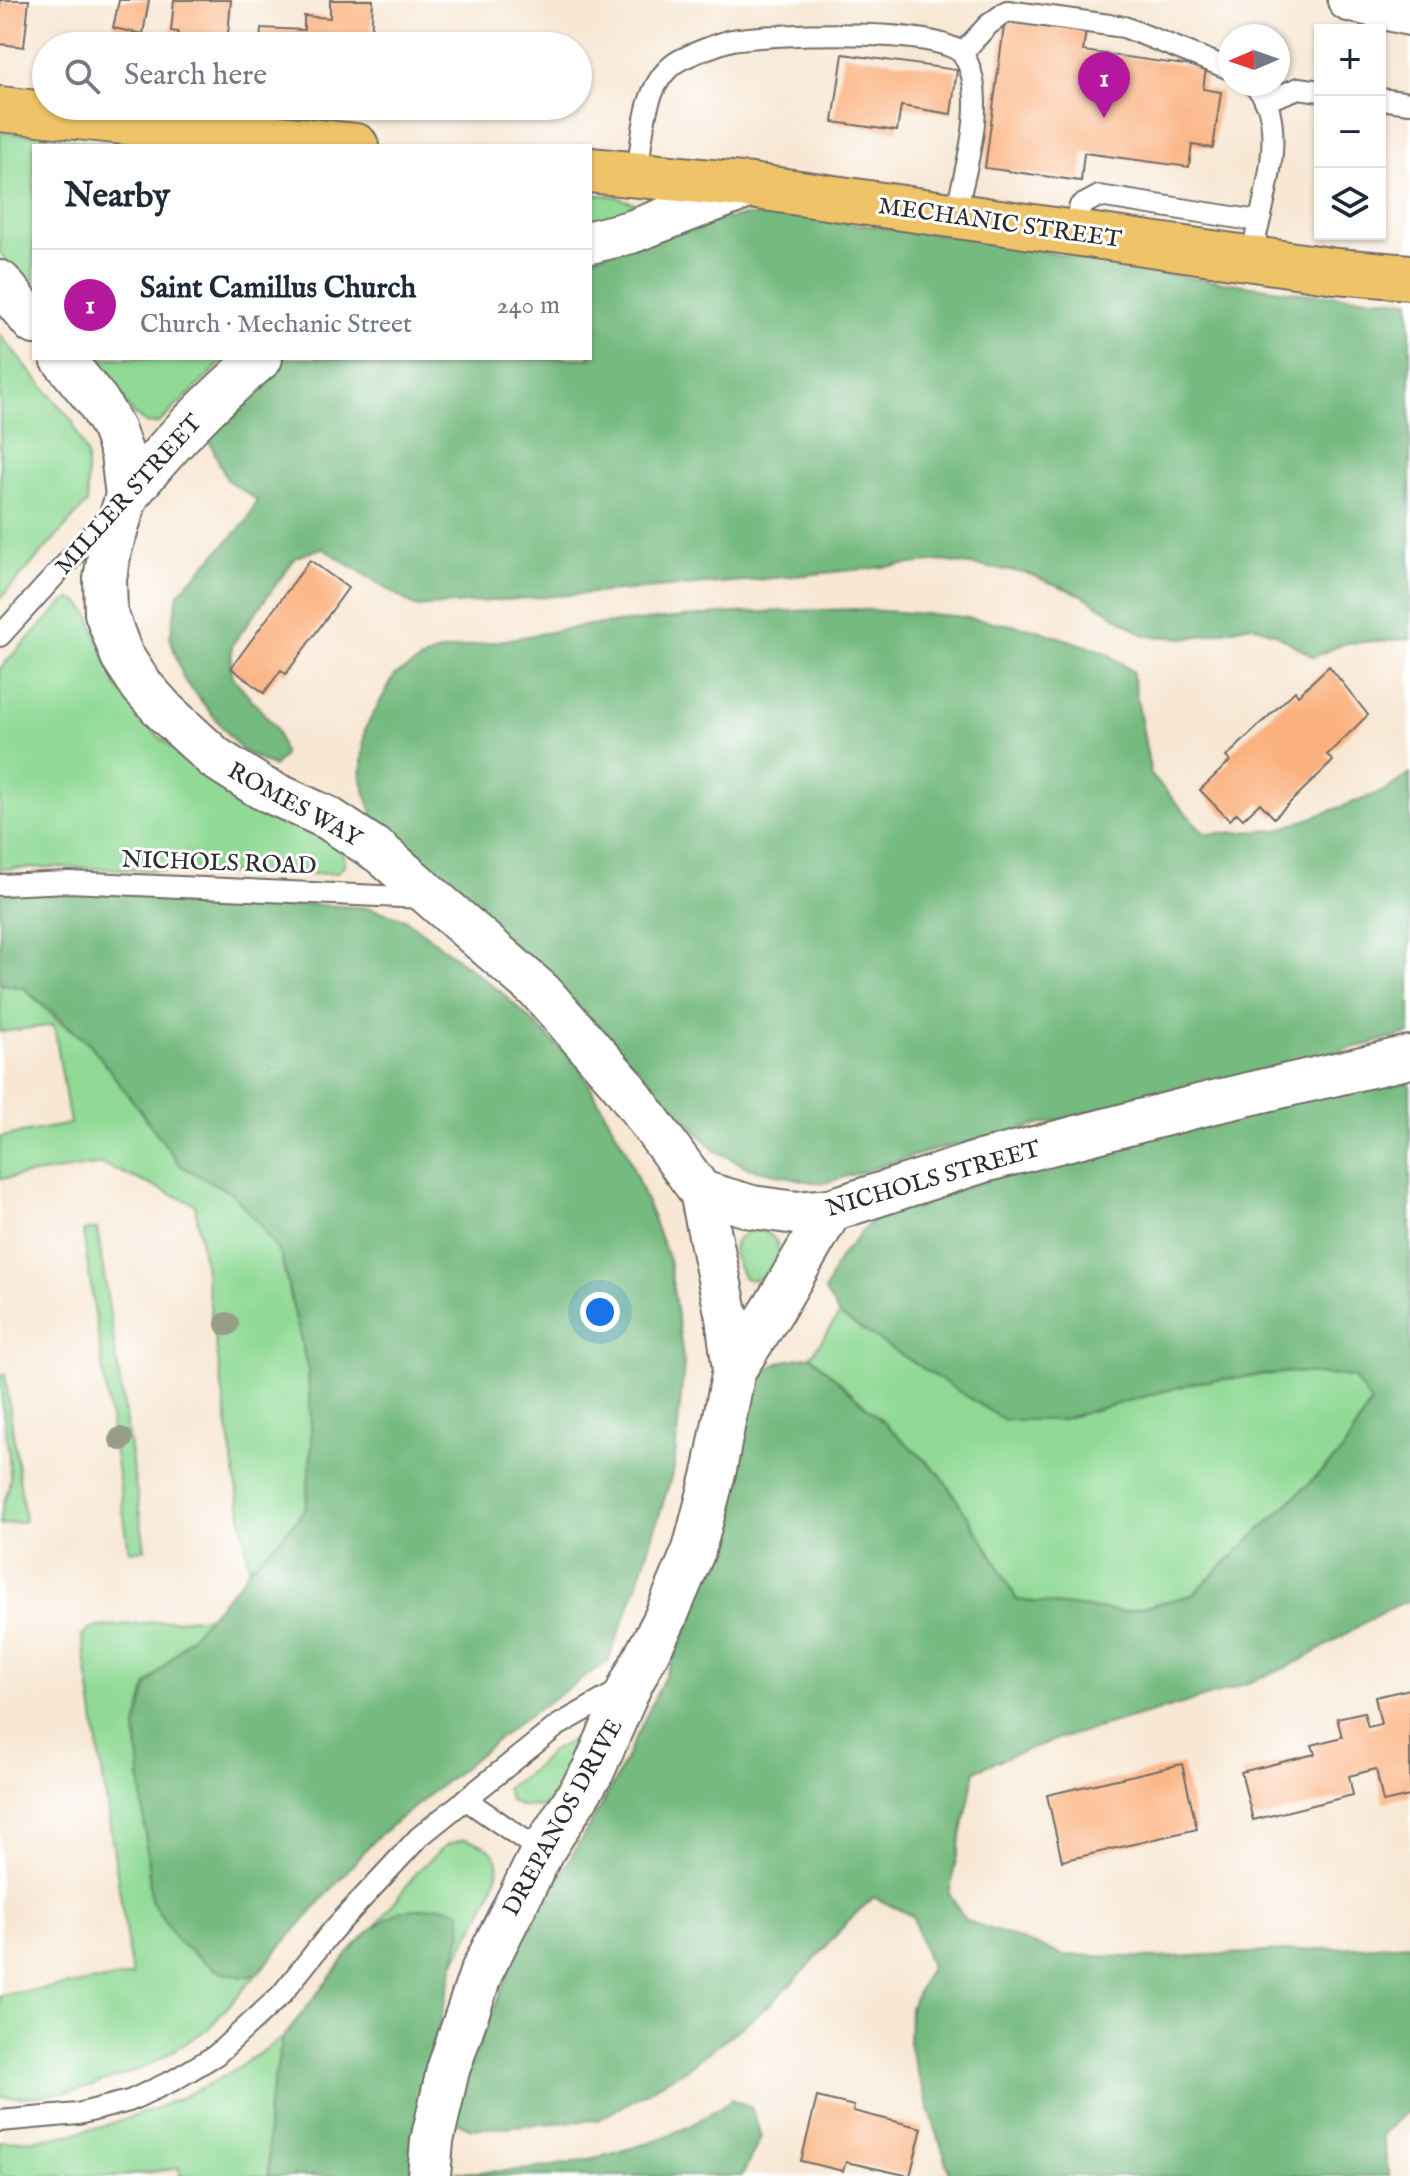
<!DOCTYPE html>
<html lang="en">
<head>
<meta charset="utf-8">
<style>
  :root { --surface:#fff; --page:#f2f2f3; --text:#1f2937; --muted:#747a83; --line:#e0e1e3; --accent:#b5179e }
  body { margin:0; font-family:"IM FELL English",serif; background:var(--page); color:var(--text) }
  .controls { position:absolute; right:24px; top:24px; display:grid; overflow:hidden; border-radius:0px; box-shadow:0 2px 6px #0004 }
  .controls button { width:72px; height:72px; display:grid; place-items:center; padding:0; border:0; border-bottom:2px solid var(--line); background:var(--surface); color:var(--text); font:40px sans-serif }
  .compass { position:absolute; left:1218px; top:24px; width:72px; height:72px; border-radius:50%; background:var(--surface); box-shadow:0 2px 6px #0004; rotate:268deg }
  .you { position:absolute; left:600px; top:1312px; width:28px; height:28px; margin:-20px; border:6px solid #fff; border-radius:50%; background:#1a73e8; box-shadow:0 0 0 12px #1a73e833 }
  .badge { display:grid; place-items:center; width:52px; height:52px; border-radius:50%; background:var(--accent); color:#fff; font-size:26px; font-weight:700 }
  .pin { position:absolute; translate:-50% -66px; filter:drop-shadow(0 2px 4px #0008) }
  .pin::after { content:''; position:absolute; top:42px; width:28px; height:24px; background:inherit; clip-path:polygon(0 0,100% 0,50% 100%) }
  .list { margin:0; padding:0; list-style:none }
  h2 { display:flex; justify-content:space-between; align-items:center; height:104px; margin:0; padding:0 32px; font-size:34px }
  h2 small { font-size:26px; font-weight:400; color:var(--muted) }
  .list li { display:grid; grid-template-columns:52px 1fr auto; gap:24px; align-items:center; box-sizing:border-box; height:112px; padding:0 32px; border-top:2px solid var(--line) }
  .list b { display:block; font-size:30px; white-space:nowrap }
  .list p { margin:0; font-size:26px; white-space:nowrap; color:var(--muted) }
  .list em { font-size:26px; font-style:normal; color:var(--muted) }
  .icon { flex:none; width:44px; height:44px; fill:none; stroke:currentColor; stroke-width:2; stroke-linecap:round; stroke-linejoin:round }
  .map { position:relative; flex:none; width:1410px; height:2176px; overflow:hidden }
  .search { position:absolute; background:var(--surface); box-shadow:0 2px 6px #0004; left:32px; top:32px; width:560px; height:88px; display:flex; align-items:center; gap:20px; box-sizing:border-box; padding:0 28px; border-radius:44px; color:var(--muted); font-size:30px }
  .panel { position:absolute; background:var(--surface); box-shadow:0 2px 6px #0004; left:32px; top:144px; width:560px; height:216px; border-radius:0px }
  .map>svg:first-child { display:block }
</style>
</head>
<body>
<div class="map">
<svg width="1410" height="2176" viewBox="0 0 1410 2176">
  <rect width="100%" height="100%" fill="#fff"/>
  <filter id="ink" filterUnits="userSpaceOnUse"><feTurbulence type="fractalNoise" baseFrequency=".0125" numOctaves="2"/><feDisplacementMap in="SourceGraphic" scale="16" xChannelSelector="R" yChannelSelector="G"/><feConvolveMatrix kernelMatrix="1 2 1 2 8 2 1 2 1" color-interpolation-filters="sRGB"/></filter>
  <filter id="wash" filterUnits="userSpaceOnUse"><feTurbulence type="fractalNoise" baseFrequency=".006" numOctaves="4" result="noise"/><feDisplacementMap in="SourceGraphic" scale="32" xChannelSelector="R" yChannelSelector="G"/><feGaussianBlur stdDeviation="1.8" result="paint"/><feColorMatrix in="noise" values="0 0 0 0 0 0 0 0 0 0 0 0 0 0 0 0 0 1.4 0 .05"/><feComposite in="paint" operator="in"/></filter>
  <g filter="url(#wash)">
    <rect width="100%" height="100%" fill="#f7e7d3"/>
    <!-- green -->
    <g fill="#91da96" stroke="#5e8260" stroke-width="2">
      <path d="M0,132L136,146H34V294L0,253Z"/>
      <path d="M590,194L613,196L637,204L636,211L590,225Z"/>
      <path d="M0,335L72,421L87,456V503L0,599Z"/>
      <path d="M88,358H227L159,423L147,424L134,414Z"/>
      <path d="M71,599L80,603L89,614L116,685L149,728L201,771L315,832L339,848L344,856L345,864L337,873L296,875L59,867L0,869V668L63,603Z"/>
      <path d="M0,984L24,988L56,1019L90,1044L181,1166L232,1193L260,1225L281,1256L308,1370L312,1443L306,1508L284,1535L249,1568L195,1204L102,1164L0,1179V1137L70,1124L54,1025L0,1032Z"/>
      <path d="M97,1229L145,1549L129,1551L83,1231Z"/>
      <path d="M755,1230C797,1233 776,1289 744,1278C732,1257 724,1238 755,1230Z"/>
      <path d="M839,1315L1004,1420H1059L1197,1382L1291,1372L1354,1377L1371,1402L1342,1452L1192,1595L1124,1612L1017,1600L990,1551L940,1474L811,1356Z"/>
      <path d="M5,1374L25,1521L0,1525C0,1504 10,1493 10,1476C10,1442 0,1409 0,1375Z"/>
      <path d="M210,1617L147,1685L136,1727L151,1900L177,1941L243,1977L257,1974L208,2029L148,2066L83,2089L34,2097H0V1995L132,1976L82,1635L91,1628L98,1627Z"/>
      <path d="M573,1740L578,1744V1758L552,1801L542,1807L520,1806L510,1801L506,1788L534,1769L551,1751Z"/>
      <path d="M464,1839C478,1842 494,1847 498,1862C503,1880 463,1946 453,1965L462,1931L442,1906L401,1911L376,1926L418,1871L446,1845Z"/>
      <path d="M283,2038L267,2113L269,2176H180L179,2168L123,2176H0V2141C71,2141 147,2116 209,2084C235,2071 259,2053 283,2038Z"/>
    </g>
    <!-- forest -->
    <g fill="#74ba7f" stroke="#507255" stroke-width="2">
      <path d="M745,216H786L958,236L1185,277L1310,294L1410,300V639L1346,643L1313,657L1276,634L1252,625L1189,638L1146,636L1082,595L1026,573L942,561L744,581L416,607L322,548L296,557L232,645L231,675L276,728L284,755L274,767L242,751L184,680L170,638L178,594L247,521L257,500L227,480L208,438L269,367L285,358H590V258L697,222Z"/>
      <path d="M854,609L955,616L1031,628L1105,652L1132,671L1151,775L1205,834L1278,830L1382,792L1410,774V1034L924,1153L821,1184L749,1168L714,1150L617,1047L509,939L376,827L361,777L365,729L395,675L436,652L590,625L734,613Z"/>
      <path d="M72,889L370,908L405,919L501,992L577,1063L626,1150L669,1260L684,1364L674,1468L638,1583L608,1661L518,1723L376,1838L257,1974L243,1977L216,1970L177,1941L151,1900L136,1727L147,1685L242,1580L249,1568L284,1535L306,1508L312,1443L308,1370L281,1256L260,1225L232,1193L181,1166L90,1044L24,988L0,984V893Z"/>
      <path d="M1410,1074V1600C1366,1616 1330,1648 1287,1667C1187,1712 1074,1724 975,1771L949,1893L965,1920L1063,1955L1156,1958L1410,1944V2114H1403L1382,2135L1389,2176H951L909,2046L910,2007L930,1967L912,1916L874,1897L849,1920L811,1964L766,2008L686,2069L598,2120L471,2129L457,2122L454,2107L519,1946L614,1783L691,1622L746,1399C765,1364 773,1362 811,1356L940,1474L990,1551L1017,1600L1124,1612L1192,1595L1342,1452L1371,1403L1353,1377L1291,1372L1197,1382L1059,1420H1004L839,1315L825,1291L839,1258L873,1219L1031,1164Z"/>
      <path d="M442,1906L460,1911L462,1931L419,2109L412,2176H269L267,2113L283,2038L355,1945L376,1926L401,1911Z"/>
      <path d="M732,2099L751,2107L761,2137L742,2176H455L457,2172C531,2174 617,2159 685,2128C701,2121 716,2109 732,2099Z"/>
    </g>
    <g id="blocks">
      <!-- building -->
      <g fill="#fbb17e">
        <path d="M0,0H29L24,47L0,44Z"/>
        <path d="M119,0H149L143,34L113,28Z"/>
        <path d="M174,0H231L227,46H177L178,32L171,31Z"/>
        <path d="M330,0H373L371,39L417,41V46H260L261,28L304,30V16L330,18Z"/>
        <path d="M1005,19L1086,30L1083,51L1206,68L1203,89L1221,92L1213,148L1192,145L1189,167L1084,153L1081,181L985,168Z"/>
        <path d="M843,54L957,70L951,114L901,106L897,131L833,122Z"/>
        <path d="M258,106H309V113L258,111Z"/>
        <path d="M370,106H403L402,116L369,115Z"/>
        <path d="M310,560L348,588L286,674L281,670L264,693L231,668Z"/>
        <path d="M1329,666L1368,715L1327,755L1333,761L1274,818L1260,803L1243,819L1237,813L1229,820L1200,790L1230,761L1226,757L1295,691L1298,695Z"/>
        <path d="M1410,1689V1796L1383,1802L1376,1769L1349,1776L1353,1795L1253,1820L1241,1772L1315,1754L1312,1745L1342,1737L1337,1718L1364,1712L1368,1727L1381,1724L1375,1697Z"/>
        <path d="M1182,1764L1197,1829L1062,1861L1047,1795Z"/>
        <path d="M817,2097L854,2106L853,2111L922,2128L910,2176L846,2162L843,2171L801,2161Z"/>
      </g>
    </g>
  </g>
  <g filter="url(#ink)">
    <use href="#blocks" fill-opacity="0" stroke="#726d66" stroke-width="2"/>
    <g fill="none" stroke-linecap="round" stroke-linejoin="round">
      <!-- lane casing -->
      <g stroke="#726d66" stroke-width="24">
        <g id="lane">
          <path d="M963,52L988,25L1007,11L1124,27L1230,69"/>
          <path d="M1380,99L1410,103"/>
          <path d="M1265,101L1299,88L1320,91"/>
          <path d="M637,175C643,138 642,87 675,63C685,56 720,43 732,40C768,34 946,26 964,56C989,97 965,171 955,216"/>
          <path d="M1071,232L1080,206L1099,196L1258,221"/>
          <path d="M1250,259C1260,216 1294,114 1252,84"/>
          <path d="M0,636L111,514"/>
          <path d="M0,885L69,882L424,898"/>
          <path d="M465,1799L542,1852"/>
          <path d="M0,2121L78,2114L129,2101L174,2080L216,2055L281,1995L332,1931L419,1837L557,1726L622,1689"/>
        </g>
      </g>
      <!-- street casing -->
      <g stroke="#726d66" stroke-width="46">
        <g id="street">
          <path d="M1349,0L1410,14"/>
          <path d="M590,242L631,232L751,186"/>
          <path d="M0,282L34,323"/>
          <path d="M62,358L98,402L113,428L122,454L127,496L110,550L105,579L106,613L122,656L141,685L166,713L215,758L262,788L328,818L381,853L541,992L622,1084L701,1192L752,1207L796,1213L831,1210L980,1162L1210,1103L1410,1057"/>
          <path d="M127,496C170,443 209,402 261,358"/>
          <path d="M734,1370L774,1308L831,1210"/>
          <path d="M429,2176L432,2141L448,2070L481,1973L542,1852L593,1771L631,1684L664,1621L694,1550L715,1469L734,1370L727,1317L701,1192"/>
        </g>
      </g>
      <!-- primary casing -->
      <g stroke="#726d66" stroke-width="48">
        <g id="primary">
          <path d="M0,109L356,146"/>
          <path d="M590,170L751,186L1336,271L1410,277"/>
        </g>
      </g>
      <!-- lane -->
      <use href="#lane" stroke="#fff" stroke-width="20"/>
      <!-- street -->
      <use href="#street" stroke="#fff" stroke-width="42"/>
      <!-- primary -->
      <use href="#primary" stroke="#efc469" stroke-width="44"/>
    </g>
    <!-- trees -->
    <g fill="#989d88">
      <circle cx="227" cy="1324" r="12"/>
      <circle cx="121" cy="1439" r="12"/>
    </g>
  </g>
  <g text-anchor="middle" stroke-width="6" stroke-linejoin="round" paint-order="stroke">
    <!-- street labels -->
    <g font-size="24" fill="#2b2b2b" stroke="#fff">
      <text transform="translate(1000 222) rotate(8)" y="8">MECHANIC STREET</text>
      <text transform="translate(128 494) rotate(-48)" y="8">MILLER STREET</text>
      <text transform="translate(295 804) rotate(29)" y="8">ROMES WAY</text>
      <text transform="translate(219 862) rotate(2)" y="8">NICHOLS ROAD</text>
      <text transform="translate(933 1178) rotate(-16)" y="8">NICHOLS STREET</text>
      <text transform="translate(562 1817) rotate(-61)" y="8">DREPANOS DRIVE</text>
    </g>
  </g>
</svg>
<div class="controls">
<button>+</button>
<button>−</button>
<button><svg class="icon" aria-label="layers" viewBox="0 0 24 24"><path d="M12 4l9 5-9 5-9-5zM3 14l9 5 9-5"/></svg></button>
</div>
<svg class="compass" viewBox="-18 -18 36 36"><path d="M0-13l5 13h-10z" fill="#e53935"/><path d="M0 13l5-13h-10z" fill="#747a83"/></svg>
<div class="you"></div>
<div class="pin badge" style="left:1104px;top:118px">1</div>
<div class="search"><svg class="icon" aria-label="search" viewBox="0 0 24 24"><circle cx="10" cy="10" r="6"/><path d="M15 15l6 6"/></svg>Search here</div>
<section class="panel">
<h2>Nearby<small></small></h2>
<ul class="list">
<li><span class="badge">1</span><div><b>Saint Camillus Church</b><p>Church · Mechanic Street</p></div><em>240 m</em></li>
</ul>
</section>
</div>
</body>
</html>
